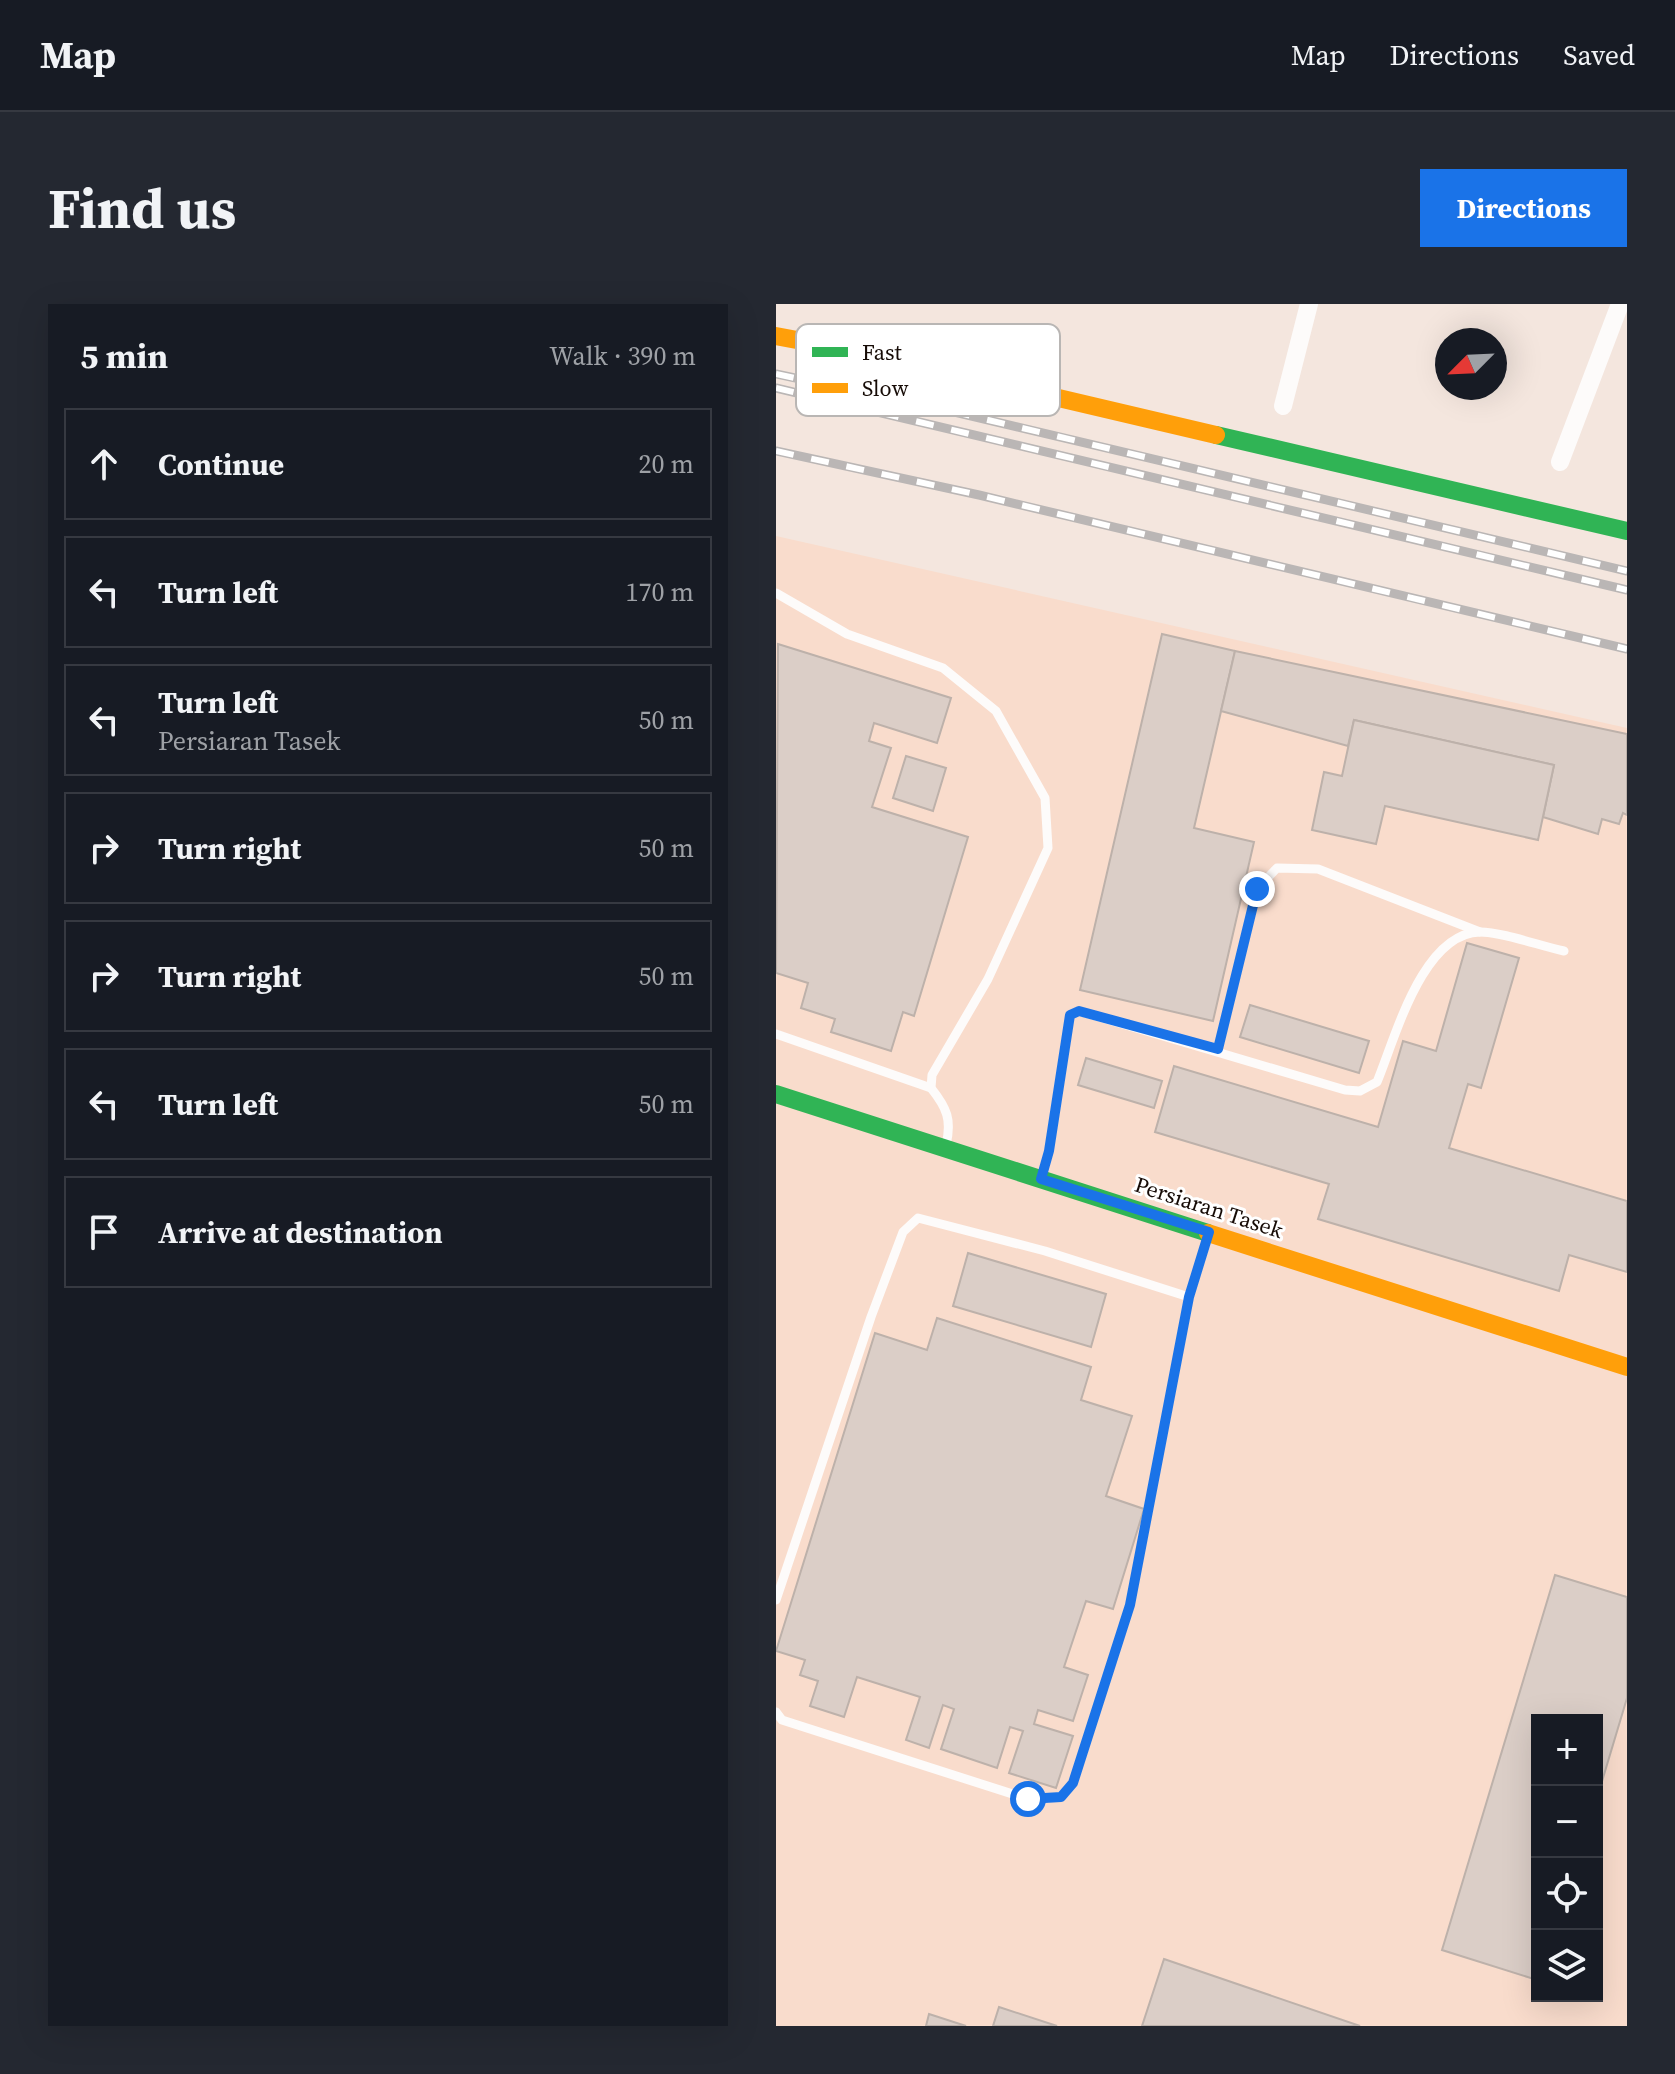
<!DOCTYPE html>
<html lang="en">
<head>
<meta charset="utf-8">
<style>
  :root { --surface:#171b24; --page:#242831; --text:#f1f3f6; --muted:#9ea1a6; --line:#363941; --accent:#1a73e8 }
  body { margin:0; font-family:"Source Serif 4",serif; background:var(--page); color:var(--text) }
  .controls { position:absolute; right:24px; bottom:24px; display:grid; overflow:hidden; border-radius:0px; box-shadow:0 8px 32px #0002 }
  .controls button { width:72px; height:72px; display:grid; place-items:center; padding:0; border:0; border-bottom:2px solid var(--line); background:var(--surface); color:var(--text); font:40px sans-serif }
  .compass { position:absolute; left:659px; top:24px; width:72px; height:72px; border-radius:50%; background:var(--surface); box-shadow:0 8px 32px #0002; rotate:246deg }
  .stop { position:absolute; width:24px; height:24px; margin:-18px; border:6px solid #1a73e8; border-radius:50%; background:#fff }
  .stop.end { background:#1a73e8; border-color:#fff; box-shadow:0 2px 8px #0008 }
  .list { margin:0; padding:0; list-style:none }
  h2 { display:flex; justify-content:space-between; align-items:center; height:104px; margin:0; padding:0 32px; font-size:34px }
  h2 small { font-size:26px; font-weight:400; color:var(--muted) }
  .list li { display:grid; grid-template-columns:52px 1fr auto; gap:24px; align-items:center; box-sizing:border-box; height:112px; margin:0 16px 16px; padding:0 16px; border:2px solid var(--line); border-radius:0px }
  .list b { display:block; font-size:30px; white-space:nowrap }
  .list p { margin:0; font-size:26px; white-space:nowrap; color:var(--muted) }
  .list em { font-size:26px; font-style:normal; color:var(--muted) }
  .icon { flex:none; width:44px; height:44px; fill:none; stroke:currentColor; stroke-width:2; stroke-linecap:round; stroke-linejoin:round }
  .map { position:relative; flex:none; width:851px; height:1722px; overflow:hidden; border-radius:0px }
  header { display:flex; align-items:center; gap:48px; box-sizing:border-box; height:112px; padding:0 40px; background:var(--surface); border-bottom:2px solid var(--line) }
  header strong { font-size:38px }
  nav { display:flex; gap:44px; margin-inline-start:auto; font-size:28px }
  .intro { display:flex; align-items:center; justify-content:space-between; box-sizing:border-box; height:192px; padding:0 48px }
  h1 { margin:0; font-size:56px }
  .button { padding:20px 36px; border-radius:0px; background:var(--accent); color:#fff; font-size:28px; font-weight:700 }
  main { display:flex; gap:48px; padding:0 48px }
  aside { flex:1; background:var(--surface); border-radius:0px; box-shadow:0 8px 32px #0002 }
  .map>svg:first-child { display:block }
</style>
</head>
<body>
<header>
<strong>Map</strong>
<nav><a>Map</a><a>Directions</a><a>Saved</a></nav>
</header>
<div class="intro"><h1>Find us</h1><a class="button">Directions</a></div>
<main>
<aside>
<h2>5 min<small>Walk · 390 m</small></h2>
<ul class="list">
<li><svg class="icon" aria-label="ahead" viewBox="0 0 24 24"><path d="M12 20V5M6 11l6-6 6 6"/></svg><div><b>Continue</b></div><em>20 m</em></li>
<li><svg class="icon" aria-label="left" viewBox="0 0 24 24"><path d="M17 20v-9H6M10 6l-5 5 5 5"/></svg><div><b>Turn left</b></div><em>170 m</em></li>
<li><svg class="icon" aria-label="left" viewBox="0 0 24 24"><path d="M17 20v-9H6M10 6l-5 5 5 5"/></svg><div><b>Turn left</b><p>Persiaran Tasek</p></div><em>50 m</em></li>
<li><svg class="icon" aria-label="right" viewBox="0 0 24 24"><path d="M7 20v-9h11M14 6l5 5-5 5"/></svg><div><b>Turn right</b></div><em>50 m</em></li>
<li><svg class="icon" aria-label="right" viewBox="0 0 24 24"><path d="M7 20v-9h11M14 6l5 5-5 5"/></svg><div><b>Turn right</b></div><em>50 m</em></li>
<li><svg class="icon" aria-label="left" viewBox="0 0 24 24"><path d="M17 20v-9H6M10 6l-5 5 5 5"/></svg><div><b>Turn left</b></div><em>50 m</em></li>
<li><svg class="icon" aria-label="arrive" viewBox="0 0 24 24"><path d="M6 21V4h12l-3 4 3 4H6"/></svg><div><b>Arrive at destination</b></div></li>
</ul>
</aside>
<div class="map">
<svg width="851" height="1722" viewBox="0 0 851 1722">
  <rect width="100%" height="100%" fill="#f4e6de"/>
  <!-- built -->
  <path fill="#f9dccc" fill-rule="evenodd" d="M0,232L851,424V1722H0ZM761,1416H821V1692H761Z"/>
  <!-- building -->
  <g fill="#dbcec7" stroke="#bdb1aa" stroke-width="2">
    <path d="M386,330L459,347L418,524L478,538L437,717L304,686Z"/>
    <path d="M2,340L175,394L161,439L98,419L93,437L115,444L96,503L192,533L138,712L127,708L115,747L55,728L59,715L25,704L32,679L0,669Z"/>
    <path d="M459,347L851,430V511L847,509L843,520L826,515L822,530L767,513L778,461L578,416L572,442L445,407Z"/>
    <path d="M578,416L778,461L762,536L609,502L600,540L536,526L548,468L566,472Z"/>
    <path d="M130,452L170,464L157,507L117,494Z"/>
    <path d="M691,639L743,654L705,784L692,780L673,844L851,897V968L793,951L783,987L542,915L553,880L379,828L398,762L602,823L627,737L660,747Z"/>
    <path d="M474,701L593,737L583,769L464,733Z"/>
    <path d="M310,754L386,777L378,804L302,781Z"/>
    <path d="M192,949L330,990L315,1043L177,1002Z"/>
    <path d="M161,1014L315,1063L305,1096L356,1112L330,1192L368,1205L337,1305L310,1297L288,1363L312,1371L297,1417L262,1406L258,1420L297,1432L280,1484L233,1469L247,1427L234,1423L221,1464L165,1445L178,1405L167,1401L153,1444L130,1436L144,1393L81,1373L68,1413L34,1402L42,1377L24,1371L29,1356L0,1347L99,1029L151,1046Z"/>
    <path d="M779,1271L851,1293V1394L821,1494V1416H761V1676L666,1646Z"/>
    <path d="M388,1655L584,1722H366Z"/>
    <path d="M223,1703L281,1722H217Z"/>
    <path d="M153,1710L190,1722H150Z"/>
  </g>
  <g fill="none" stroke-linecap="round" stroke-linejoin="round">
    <!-- lane -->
    <g stroke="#fdfbfa" stroke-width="9">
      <path d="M0,289L71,330L167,364L220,407L269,494L272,544L212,675L156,771L155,784C171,804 176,816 170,841"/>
      <path d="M0,730L155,784"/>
      <path d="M442,745L481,585L501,564L542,565L704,628"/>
      <path d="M266,871L273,847L294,711L303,707L569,786L584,787L601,778C619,735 646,629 704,628C727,628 764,642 788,647"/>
      <path d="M0,1296L95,1013L127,928L142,914L269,947L413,993"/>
      <path d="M0,1408L6,1416L252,1495L285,1493L297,1479L354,1301L413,993L432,932"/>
    </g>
    <!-- street -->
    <g stroke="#fdfbfa" stroke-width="18">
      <path d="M507,102L533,0"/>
      <path d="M784,158L844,0"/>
    </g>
    <!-- fast -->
    <g stroke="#30b455" stroke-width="18">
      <path d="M440,131L851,227"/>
      <path d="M0,790L432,929"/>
    </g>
    <!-- slow -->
    <g stroke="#ff9f0a" stroke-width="18">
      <path d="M0,32L96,50L440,131"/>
      <path d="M432,929L851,1063"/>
    </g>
    <!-- rail casing -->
    <g stroke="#bab6b5" stroke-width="9">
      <g id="rail">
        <path d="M0,70L170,106L851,267"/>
        <path d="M0,84L851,286"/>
        <path d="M0,147L203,191L851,345"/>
      </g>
    </g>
    <!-- rail -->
    <use href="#rail" stroke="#fff" stroke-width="6" stroke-dasharray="18" stroke-linecap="butt"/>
  </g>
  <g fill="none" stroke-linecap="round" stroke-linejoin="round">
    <!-- route -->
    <path stroke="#1a73e8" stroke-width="10" d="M252,1495L285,1493L297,1479L354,1301L413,993L433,928L265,875L273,847L294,711L303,707L442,745L481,585"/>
  </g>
  <g text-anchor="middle" stroke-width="6" stroke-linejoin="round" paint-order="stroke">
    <!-- street labels -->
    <g font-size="22" fill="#160b06" stroke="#fff">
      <text transform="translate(433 903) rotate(18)" y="8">Persiaran Tasek</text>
    </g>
  </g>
  <!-- legend -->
  <rect x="20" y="20" width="264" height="92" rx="12" fill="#fff" stroke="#b9b6b4" stroke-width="2"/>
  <rect x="36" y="43" width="36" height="10" fill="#30b455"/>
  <rect x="36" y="79" width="36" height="10" fill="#ff9f0a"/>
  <g font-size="22" fill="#160b06">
    <text x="86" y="56">Fast</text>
    <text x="86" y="92">Slow</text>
  </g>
</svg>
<div class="controls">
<button>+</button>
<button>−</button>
<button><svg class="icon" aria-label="locate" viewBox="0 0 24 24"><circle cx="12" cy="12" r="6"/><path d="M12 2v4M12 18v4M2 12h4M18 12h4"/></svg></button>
<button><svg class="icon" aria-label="layers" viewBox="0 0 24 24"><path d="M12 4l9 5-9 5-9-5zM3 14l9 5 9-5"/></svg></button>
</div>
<svg class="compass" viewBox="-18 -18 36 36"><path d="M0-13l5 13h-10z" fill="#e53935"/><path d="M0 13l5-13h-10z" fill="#9ea1a6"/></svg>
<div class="stop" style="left:252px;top:1495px"></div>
<div class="stop end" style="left:481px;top:585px"></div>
</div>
</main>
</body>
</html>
